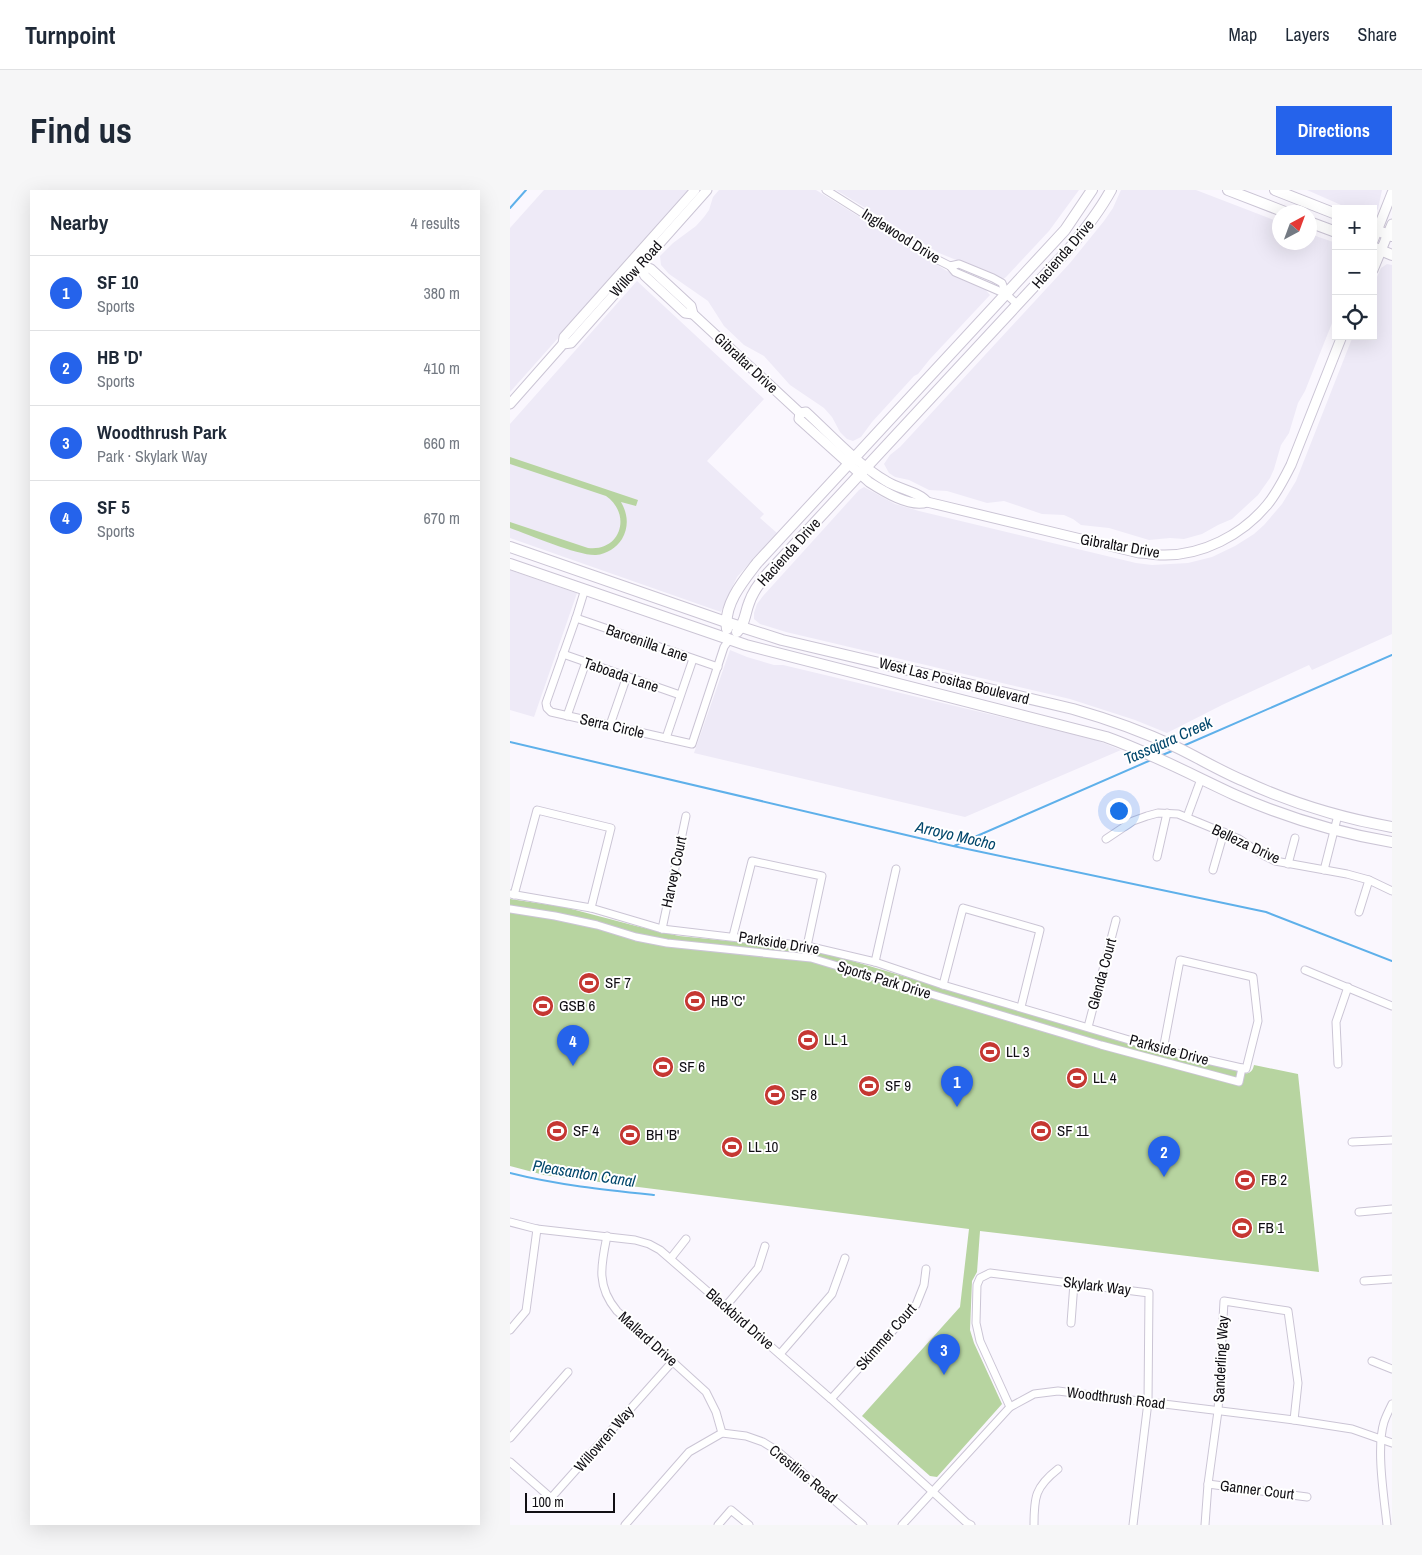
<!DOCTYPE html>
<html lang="en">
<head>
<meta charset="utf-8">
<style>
  :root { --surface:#fff; --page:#f6f6f7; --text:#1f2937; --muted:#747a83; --line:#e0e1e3; --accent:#2563eb }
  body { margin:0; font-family:"Archivo Narrow",sans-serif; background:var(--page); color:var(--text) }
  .controls { position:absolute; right:15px; top:15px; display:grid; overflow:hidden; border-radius:0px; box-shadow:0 5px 20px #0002 }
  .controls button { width:45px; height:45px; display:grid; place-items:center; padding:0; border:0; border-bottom:1px solid var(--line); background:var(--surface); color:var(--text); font:25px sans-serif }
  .compass { position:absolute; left:762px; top:15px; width:45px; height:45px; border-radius:50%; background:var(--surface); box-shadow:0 5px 20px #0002; rotate:41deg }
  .scale { position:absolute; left:15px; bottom:12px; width:90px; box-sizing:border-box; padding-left:5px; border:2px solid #110f14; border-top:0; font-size:14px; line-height:18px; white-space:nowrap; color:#110f14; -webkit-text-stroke:4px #fff; paint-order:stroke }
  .you { position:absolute; left:608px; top:620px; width:18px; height:18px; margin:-12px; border:4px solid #fff; border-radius:50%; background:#1a73e8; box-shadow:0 0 0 8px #1a73e833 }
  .badge { display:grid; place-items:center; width:32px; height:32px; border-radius:50%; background:var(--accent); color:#fff; font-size:16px; font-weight:700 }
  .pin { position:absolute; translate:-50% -41px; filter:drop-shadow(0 1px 2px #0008) }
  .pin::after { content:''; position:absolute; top:26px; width:18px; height:15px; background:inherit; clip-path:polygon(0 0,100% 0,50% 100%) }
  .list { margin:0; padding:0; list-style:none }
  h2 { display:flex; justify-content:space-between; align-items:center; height:65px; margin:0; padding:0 20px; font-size:21px }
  h2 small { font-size:16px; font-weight:400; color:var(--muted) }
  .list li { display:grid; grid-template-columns:32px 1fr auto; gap:15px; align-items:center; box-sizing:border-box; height:75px; padding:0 20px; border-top:1px solid var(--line) }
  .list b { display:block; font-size:19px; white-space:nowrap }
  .list p { margin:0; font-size:16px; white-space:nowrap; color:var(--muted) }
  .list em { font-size:16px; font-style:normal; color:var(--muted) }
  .icon { flex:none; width:28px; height:28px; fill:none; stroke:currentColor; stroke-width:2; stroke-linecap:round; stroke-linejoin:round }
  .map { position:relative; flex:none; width:882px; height:1335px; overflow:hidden; border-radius:0px }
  header { display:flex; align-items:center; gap:30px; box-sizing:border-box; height:70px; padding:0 25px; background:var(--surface); border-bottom:1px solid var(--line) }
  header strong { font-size:24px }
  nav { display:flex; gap:28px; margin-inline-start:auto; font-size:18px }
  .intro { display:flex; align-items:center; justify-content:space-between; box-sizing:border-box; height:120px; padding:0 30px }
  h1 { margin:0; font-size:35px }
  .button { padding:12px 22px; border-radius:0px; background:var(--accent); color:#fff; font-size:18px; font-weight:700 }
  main { display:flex; gap:30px; padding:0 30px }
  aside { flex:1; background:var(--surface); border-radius:0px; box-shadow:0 5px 20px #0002 }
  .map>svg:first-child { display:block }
</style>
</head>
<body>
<header>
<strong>Turnpoint</strong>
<nav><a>Map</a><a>Layers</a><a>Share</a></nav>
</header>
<div class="intro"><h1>Find us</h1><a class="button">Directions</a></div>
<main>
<aside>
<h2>Nearby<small>4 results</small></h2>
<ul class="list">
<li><span class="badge">1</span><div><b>SF 10</b><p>Sports</p></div><em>380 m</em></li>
<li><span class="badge">2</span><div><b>HB 'D'</b><p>Sports</p></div><em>410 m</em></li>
<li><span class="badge">3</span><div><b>Woodthrush Park</b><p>Park · Skylark Way</p></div><em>660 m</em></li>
<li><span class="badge">4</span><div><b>SF 5</b><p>Sports</p></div><em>670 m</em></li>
</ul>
</aside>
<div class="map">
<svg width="882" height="1335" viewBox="0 0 882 1335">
  <rect width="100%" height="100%" fill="#faf7fe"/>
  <!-- built -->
  <g fill="#eeeaf7">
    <path d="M34,0H180L0,202V38Z"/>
    <path d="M209,0H306L437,81L473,97L480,105L420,169L408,184L404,186L362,232L351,247L343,251L337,249L330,242L322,227L314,218L280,195L254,166L234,155L214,136L198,111L159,84L151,75L150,66L163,53L186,36L194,27L199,20L203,7Z"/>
    <path d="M326,0H569L539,41L496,87L493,89L429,63Z"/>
    <path d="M611,0H686L769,32V52H799L800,44L826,53V123L795,201L788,213L779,243L771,255L764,279L760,288L748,305L722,329L708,335L692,344L674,349L660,348L639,350L599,338L571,335L563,329L554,325L532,324L494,311L477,313L437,301L419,300L399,290L385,287L379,283L374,274L380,265L390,257L560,73L594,31L603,18Z"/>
    <path d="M797,0H872L868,19L863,24V19H840Z"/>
    <path d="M877,74L882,75V444L802,480L799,475L712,515L657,543L625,530L560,509L276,442L250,434L244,429V423L247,414L253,406L349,300L354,297L385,314L409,321L626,373L642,375L678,373L702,367L725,356L744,344L754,335L772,314L786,291L843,146H863V96L871,78Z"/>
    <path d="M127,91L254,209L197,271L254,324L250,328L267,343L227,387L211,422L0,348V234Z"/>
    <path d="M0,380L67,403L24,527L0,520Z"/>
    <path d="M220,460L237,467L264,475H273L558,543L586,550L611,560L455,627L184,563Z"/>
  </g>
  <!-- green -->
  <g fill="#b7d4a0">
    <path d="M0,267L128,310L126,316L111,312C118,324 119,337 112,349C106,358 97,364 86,365C69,366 19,345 0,338V332L78,358C111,362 122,324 96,306L0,274Z"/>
    <path d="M0,709L54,717L126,736L169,746L298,759L322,765L525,825L727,880C735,885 742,885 744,875L788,884L809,1082L470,1041L467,1082L462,1091L460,1140L464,1153L492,1214L427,1287L420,1286L352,1226L450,1117L459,1039L34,985L0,976Z"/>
  </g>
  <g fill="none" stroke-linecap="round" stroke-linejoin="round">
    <!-- stream -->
    <g stroke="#5eb0ea" stroke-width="2">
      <path d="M0,18L16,0"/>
      <path d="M0,552L443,656L756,722L882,771"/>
      <path d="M673,556L882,465"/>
      <path d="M650,566L662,561"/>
      <path d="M444,656L641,570"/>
      <path d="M0,983C47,995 96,1000 144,1005"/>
    </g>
    <!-- minor casing -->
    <g stroke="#cbc5d5" stroke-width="9">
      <g id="minor">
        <path d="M316,0L426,69L440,76L445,82L496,104"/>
        <path d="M440,76L449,74L483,88L492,93L496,104L508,115"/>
        <path d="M75,399L66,428L36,513L37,518L41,522L182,554L214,457L219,450"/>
        <path d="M66,428L208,477"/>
        <path d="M53,464L170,505"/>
        <path d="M57,526L76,472"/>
        <path d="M100,535L117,486"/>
        <path d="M156,548L183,469"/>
        <path d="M677,627L691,589"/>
        <path d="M596,649L623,631L637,626L648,623L668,624L729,649L753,665L765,671L837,684L859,690L882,701"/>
        <path d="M647,667L657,623"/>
        <path d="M778,674L785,648"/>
        <path d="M703,680L714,642"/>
        <path d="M814,680L828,625"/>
        <path d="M0,704L81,718L152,739L297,756L365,772L433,795L653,860L736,879L748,831L743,787L670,770L653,860"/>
        <path d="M4,705L27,620L101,638L81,718"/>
        <path d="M0,719L45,726L87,735L126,747L157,753L301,768L591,855L729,892L732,878"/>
        <path d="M849,722L859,690"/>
        <path d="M152,739L176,626"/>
        <path d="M223,746L242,671L312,686L297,756"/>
        <path d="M365,772L386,679"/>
        <path d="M795,780L882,816"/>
        <path d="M433,795L453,718L530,740L511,817"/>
        <path d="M578,837L606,730"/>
        <path d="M828,874L826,832L838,797"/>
        <path d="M842,952L882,950"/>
        <path d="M849,1022L882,1019"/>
        <path d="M0,1032L27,1039L125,1050L139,1054L150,1060L321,1209L457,1333L461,1335"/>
        <path d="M97,1046C91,1075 86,1096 107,1121L196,1202L206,1222L212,1243"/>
        <path d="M161,1068L176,1049"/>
        <path d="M854,1091L882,1089"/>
        <path d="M215,1117L248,1078L255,1056"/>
        <path d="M561,1133L564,1093"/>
        <path d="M0,1140L16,1121L27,1039"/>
        <path d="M270,1164L322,1104L335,1068"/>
        <path d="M862,1171L882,1179"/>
        <path d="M321,1209L406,1115L414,1095L416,1079"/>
        <path d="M500,1217L470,1151L466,1133L467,1095L470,1088L480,1083L639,1103L638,1212L623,1335"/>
        <path d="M0,1248L58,1182"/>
        <path d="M0,1272L41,1308L163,1171"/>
        <path d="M698,1294L797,1307"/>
        <path d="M115,1335L179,1262L212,1243L236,1246L253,1252L266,1260L353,1335"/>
        <path d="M208,1335L221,1320L239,1335"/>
        <path d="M392,1335L500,1217L524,1204L548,1201L784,1230L842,1239L882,1253"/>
        <path d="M524,1335C524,1307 525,1297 548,1279"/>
        <path d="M695,1335L698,1294L708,1221L714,1111L778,1121L788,1193L784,1230"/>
        <path d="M877,1335C874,1307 866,1258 874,1232C876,1226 879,1220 882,1214"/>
      </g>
    </g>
    <!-- tertiary casing -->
    <g stroke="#cbc5d5" stroke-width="11">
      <g id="tertiary">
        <path d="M863,51L882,3"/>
        <path d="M128,74L135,86L175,123L183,124"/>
        <path d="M130,75L141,79L181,116L183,124L290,223L296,222C321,245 347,274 376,291C388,299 410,302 417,312"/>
        <path d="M863,80L882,34"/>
        <path d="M53,154L54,147L185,0"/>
        <path d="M0,214L53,154L61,153L197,0"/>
        <path d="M290,223L289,229L359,292C373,301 400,318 417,312L629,363C637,363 644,365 652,365C692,366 732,345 757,315C767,303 774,289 781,275L832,146"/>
      </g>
    </g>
    <!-- secondary casing -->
    <g stroke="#cbc5d5" stroke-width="12">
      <g id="secondary">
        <path d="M718,0L775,22"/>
        <path d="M765,0L826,24"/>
        <path d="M799,32L826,42"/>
        <path d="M863,39L882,46"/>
        <path d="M863,57L882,65"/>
        <path d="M0,357L216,432L272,450L563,519C598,529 632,541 666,557C689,568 710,581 734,591C781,613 831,628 882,637"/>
        <path d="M0,374L236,455L596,547C641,563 682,585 725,605C775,627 828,643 882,652"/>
        <path d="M217,439C213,415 233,391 247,373L555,40L582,0"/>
        <path d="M227,442C235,434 235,423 239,413C243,401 250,392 258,383L558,60C574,41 589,22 601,0"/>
      </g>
    </g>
    <!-- minor -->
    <use href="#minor" stroke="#fff" stroke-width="7"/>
    <!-- tertiary -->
    <use href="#tertiary" stroke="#fff" stroke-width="9"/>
    <!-- secondary -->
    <use href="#secondary" stroke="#fff" stroke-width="10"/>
  </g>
  <!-- icons -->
  <defs>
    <g id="stadium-disc" transform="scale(1.125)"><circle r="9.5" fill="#c53732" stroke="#fff"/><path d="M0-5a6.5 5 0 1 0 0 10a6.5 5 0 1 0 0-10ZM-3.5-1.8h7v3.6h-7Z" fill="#fff"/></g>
  </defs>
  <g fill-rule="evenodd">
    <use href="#stadium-disc" x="79" y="793"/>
    <use href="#stadium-disc" x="185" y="811"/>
    <use href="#stadium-disc" x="33" y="816"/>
    <use href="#stadium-disc" x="298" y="850"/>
    <use href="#stadium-disc" x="480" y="862"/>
    <use href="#stadium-disc" x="153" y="877"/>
    <use href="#stadium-disc" x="567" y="888"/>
    <use href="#stadium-disc" x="359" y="896"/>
    <use href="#stadium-disc" x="265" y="905"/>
    <use href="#stadium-disc" x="47" y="941"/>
    <use href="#stadium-disc" x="531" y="941"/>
    <use href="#stadium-disc" x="120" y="945"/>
    <use href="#stadium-disc" x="222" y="957"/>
    <use href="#stadium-disc" x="735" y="990"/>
    <use href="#stadium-disc" x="732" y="1038"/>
  </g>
  <g text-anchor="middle" stroke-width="4" stroke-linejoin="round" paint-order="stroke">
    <!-- street labels -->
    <g font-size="15" fill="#110f14" stroke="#fff">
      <text transform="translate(391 46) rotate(32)" y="5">Inglewood Drive</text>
      <text transform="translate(553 64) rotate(-49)" y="5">Hacienda Drive</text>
      <text transform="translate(126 79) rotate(-48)" y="5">Willow Road</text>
      <text transform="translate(236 173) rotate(43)" y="5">Gibraltar Drive</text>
      <text transform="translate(610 356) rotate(10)" y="5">Gibraltar Drive</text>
      <text transform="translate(279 362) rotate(-48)" y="5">Hacienda Drive</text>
      <text transform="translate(137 453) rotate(19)" y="5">Barcenilla Lane</text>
      <text transform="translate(111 485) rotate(19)" y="5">Taboada Lane</text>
      <text transform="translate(444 491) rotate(14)" y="5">West Las Positas Boulevard</text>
      <text transform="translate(102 536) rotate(13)" y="5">Serra Circle</text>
      <text transform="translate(736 654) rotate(25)" y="5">Belleza Drive</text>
      <text transform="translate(164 682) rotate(-78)" y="5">Harvey Court</text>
      <text transform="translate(269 753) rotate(9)" y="5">Parkside Drive</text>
      <text transform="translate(592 784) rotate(-75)" y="5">Glenda Court</text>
      <text transform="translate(374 790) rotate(17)" y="5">Sports Park Drive</text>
      <text transform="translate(659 860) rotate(15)" y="5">Parkside Drive</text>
      <text transform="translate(587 1096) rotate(7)" y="5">Skylark Way</text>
      <text transform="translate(230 1129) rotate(41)" y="5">Blackbird Drive</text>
      <text transform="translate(376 1147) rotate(-49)" y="5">Skimmer Court</text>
      <text transform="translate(138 1149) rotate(42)" y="5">Mallard Drive</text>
      <text transform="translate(711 1169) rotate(-87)" y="5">Sanderling Way</text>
      <text transform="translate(606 1208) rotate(7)" y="5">Woodthrush Road</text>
      <text transform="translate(94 1249) rotate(-49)" y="5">Willowren Way</text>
      <text transform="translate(293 1284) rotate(39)" y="5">Crestline Road</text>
      <text transform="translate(747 1300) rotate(7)" y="5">Ganner Court</text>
    </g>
    <!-- poi labels -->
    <g font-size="15" fill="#110f14" stroke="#fff" text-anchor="start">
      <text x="95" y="798">SF 7</text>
      <text x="201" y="816">HB 'C'</text>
      <text x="49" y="821">GSB 6</text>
      <text x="314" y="855">LL 1</text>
      <text x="496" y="867">LL 3</text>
      <text x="169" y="882">SF 6</text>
      <text x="583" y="893">LL 4</text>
      <text x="375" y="901">SF 9</text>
      <text x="281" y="910">SF 8</text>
      <text x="63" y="946">SF 4</text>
      <text x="547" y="946">SF 11</text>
      <text x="136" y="950">BH 'B'</text>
      <text x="238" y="962">LL 10</text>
      <text x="751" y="995">FB 2</text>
      <text x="748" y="1043">FB 1</text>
    </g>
    <!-- water labels -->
    <g font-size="16" font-style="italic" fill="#01466b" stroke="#fff">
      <text transform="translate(658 550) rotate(-24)" y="6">Tassajara Creek</text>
      <text transform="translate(446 645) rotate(13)" y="6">Arroyo Mocho</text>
      <text transform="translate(74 983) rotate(9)" y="6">Pleasanton Canal</text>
    </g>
  </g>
</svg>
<div class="controls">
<button>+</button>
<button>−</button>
<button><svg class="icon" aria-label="locate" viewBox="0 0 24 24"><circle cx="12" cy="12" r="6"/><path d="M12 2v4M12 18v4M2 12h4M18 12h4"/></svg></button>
</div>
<svg class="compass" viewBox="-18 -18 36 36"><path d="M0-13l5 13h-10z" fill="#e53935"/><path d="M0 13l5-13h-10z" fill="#747a83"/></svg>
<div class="scale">100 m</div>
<div class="you"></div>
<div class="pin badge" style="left:447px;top:917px">1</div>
<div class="pin badge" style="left:654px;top:987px">2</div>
<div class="pin badge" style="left:434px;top:1185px">3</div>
<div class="pin badge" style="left:63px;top:876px">4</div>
</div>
</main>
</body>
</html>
